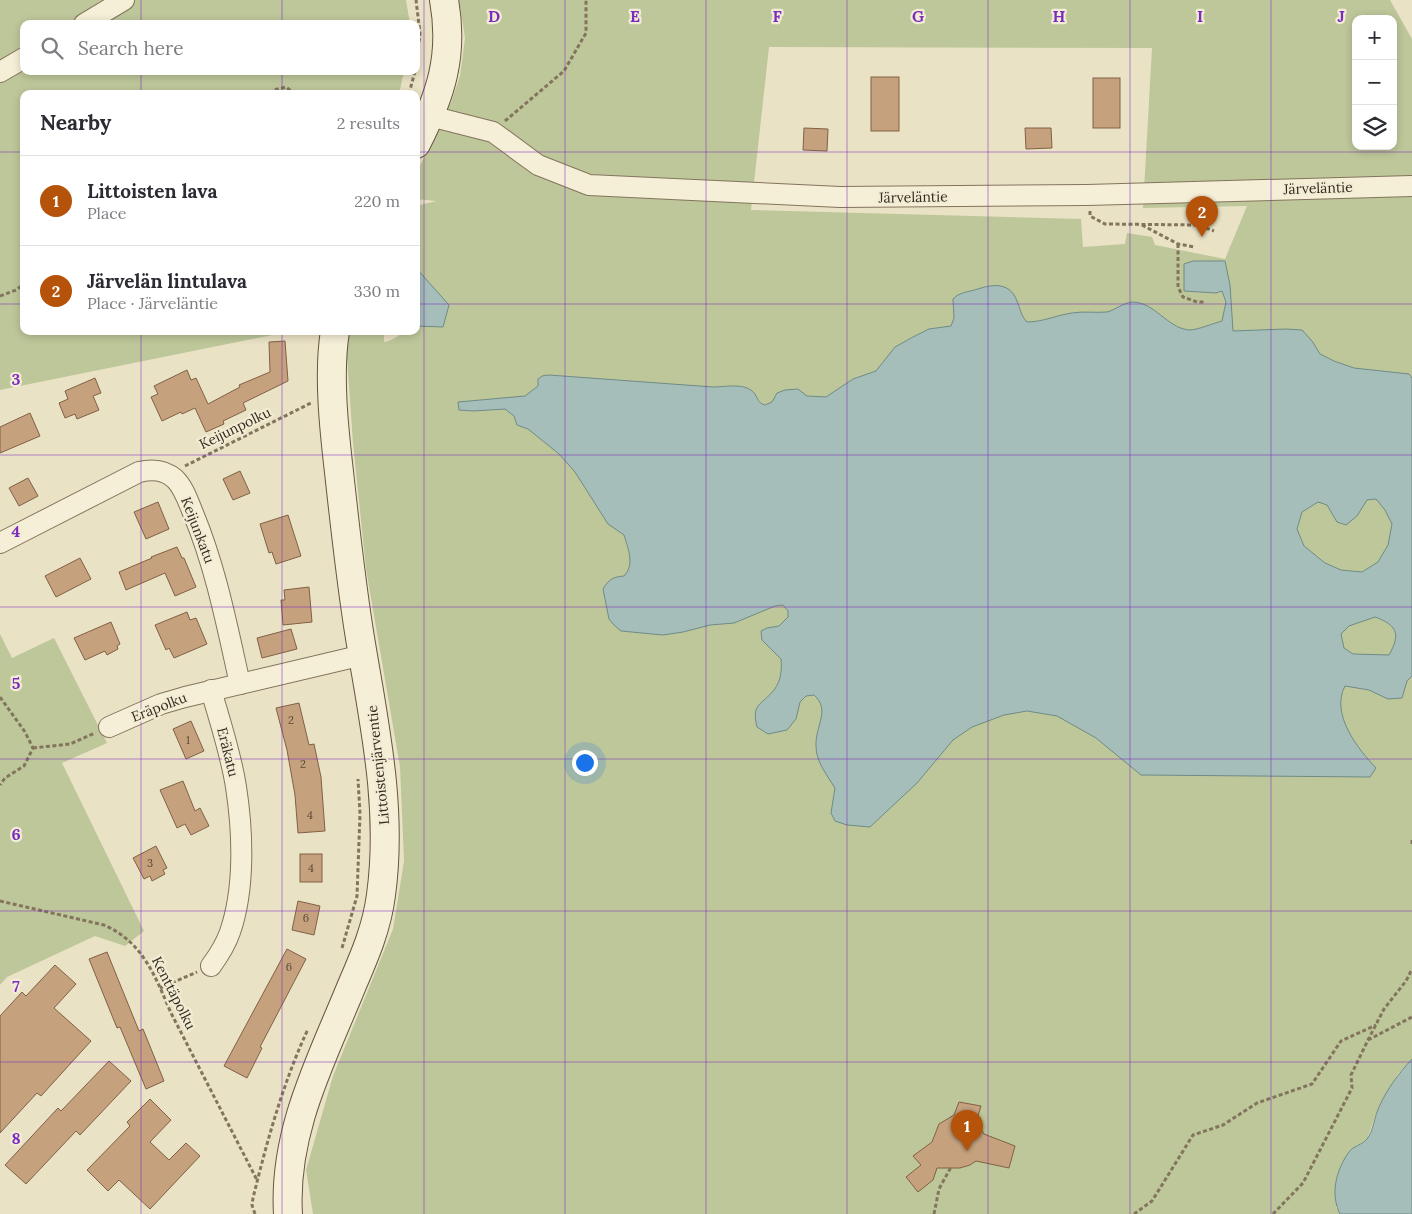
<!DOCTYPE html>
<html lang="en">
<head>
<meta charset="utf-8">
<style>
  :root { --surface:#fff; --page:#f7f7f7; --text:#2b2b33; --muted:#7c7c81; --line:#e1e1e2; --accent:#b45309 }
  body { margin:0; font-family:Lora,serif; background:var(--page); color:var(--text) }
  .controls { position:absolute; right:15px; top:15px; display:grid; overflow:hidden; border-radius:10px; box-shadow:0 2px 8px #0003 }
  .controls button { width:45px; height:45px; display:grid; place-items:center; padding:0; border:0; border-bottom:1px solid var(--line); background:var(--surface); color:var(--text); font:25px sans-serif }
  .you { position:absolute; left:584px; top:762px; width:18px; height:18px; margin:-12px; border:4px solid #fff; border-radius:50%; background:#1a73e8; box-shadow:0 0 0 8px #1a73e833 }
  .badge { display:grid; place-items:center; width:32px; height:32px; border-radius:50%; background:var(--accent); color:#fff; font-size:16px; font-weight:700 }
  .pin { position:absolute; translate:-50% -41px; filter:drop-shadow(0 1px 2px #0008) }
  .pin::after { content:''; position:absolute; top:26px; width:18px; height:15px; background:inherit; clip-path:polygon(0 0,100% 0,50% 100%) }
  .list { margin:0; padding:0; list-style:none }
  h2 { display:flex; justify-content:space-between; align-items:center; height:65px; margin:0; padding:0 20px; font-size:21px }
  h2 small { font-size:16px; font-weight:400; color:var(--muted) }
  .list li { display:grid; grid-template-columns:32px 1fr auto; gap:15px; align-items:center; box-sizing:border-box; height:90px; padding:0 20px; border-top:1px solid var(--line) }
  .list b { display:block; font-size:19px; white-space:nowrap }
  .list p { margin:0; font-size:16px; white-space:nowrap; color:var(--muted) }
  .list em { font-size:16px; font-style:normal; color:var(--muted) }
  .icon { flex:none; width:28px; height:28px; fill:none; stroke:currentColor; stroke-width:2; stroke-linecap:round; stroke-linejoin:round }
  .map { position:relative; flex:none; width:1412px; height:1214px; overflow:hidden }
  .search { position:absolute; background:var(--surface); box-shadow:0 2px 8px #0003; left:20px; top:20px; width:400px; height:55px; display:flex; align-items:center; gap:12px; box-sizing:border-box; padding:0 18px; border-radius:10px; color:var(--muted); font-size:19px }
  .panel { position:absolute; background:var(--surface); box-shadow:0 2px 8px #0003; left:20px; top:90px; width:400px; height:245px; border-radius:10px }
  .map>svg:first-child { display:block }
</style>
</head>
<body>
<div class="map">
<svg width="1412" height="1214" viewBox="0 0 1412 1214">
  <rect width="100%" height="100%" fill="#eae2c5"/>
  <!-- green -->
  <g fill="#bec79a" fill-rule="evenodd">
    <path d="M0,0H406L410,24H24V71H404L399,94H24V331H292L0,390Z"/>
    <path d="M459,0H1390L1412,39V1059L1398,1074L1379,1106L1367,1139L1349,1151L1336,1207L1340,1214H313L306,1170L333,1076L393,929L404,861L400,767L366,569L353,443L346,343L349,331H384V342C397,340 399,331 416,331V326L424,325L422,275L416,268V206L436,201L416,199V174L451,102L460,76L465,38ZM1356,19H1393V146H1356ZM769,47L1152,48L1143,208L1247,206L1225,259L1155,245L1152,237L1127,233L1125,244L1083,247L1081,219L751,210Z"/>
    <path d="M0,634L12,658L54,638L107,743L62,763L144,931L125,946L95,936L7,977L0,985Z"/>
  </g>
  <!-- water -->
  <g fill="#a6beb9" stroke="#6e8b86" fill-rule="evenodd">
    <path d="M1193,261H1225L1230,285L1233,331L1286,329L1302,330L1312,341L1320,354L1334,361L1354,368L1409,374L1412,378V676L1407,681L1402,698L1388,699L1369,690L1345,686C1330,714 1358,749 1376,768L1370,777L1141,775L1096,738L1057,716L1027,711L1004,715L972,727L953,740L917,783L870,827L847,825L835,821L831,813L835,788C827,775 816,762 816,746C815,726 831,710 814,695L806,696L800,702L796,719L787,730L768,734L757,727C751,703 762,705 774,690C781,681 782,670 781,659L762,640L761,631L767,628L779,626L788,617V611L783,605L775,606L734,623L710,625L683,632L663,635L621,631L614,625L609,619L603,589C609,579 613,577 624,576C635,565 628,548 624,535L608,524L575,472L559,454L528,429L517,425L514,416L505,409L473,411L459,410L458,402L525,396L538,386V379L542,376L549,375L713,387C726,387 746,382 755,394C758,399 758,403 765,405L772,402L777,393L785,390L798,389L807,396L826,397L853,379L876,371L895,347L913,337L929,329L951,326L954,318L953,299C959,292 969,292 978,289C993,284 1010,282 1017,301C1020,308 1021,316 1027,322C1043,322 1057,315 1072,313C1084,311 1096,313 1107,312C1115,310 1123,303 1132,302C1155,302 1167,328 1189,330C1198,330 1214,323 1222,321L1226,302L1222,291L1216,293L1184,291V264ZM1376,499L1385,510L1392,524L1388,545L1378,562L1362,572L1341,570L1325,563L1304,546L1297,529L1302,512L1318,502L1327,505L1337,522L1346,525L1357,516L1367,500ZM1375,617C1397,625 1401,634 1389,655L1353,654L1344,648L1341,634L1349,626Z"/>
    <path d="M416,268L449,305L443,327L416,326Z"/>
    <path d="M1412,1059V1214H1340C1330,1194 1336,1170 1349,1152C1353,1146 1362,1145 1367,1139C1373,1132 1375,1115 1379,1107C1387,1089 1399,1073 1412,1059Z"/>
  </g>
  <!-- building -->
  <g fill="#c5a17e" stroke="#806145">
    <rect x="871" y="77" width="28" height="54"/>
    <rect x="1093" y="78" width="27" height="50"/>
    <path d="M804,128L828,129L827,151L803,150Z"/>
    <path d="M1025,128H1051L1052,148L1026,149Z"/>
    <path d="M285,341L288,381L243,403L246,410L223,421L224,424L206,432L195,408L182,414L181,412L162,421L151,397L158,394L154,386L187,370L191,380L196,378L208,404L240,387L239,385L270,372L269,342Z"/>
    <path d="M95,378L101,393L93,396L99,410L77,419L75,414L65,418L59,403L68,399L65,391Z"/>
    <path d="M30,413L40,436L0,453V427Z"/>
    <path d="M240,471L250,493L233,500L223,479Z"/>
    <path d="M28,478L38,496L19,506L9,488Z"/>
    <path d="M158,502L169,529L146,539L134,512Z"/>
    <path d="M288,515L301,556L276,564L272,552L269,553L260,524Z"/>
    <path d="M177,547L182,558H184L196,587L175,596L165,573L126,590L119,572L152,558L151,557Z"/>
    <path d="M80,558L91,579L56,597L45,576Z"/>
    <path d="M309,587L312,622L283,625L281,600H285L284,590Z"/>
    <path d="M187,612L190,620L196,618L207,644L174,658L169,648L166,650L155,625Z"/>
    <path d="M111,622L120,644L117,646L118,649L107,655L105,651L85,660L74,638Z"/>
    <path d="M291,629L297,649L262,658L257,638Z"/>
    <path d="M299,703L309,745L314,744L321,777L325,831L298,833L295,795L287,750L276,708Z"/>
    <path d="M191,721L204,751L186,759L173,729Z"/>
    <path d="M183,781L195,811L200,808L209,826L191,835L185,824L177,828L160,790Z"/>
    <path d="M156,846L167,868L163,870L165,874L152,881L150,876L144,879L133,858Z"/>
    <rect x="300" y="854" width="22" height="28"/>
    <path d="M298,901L320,906L314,935L292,930Z"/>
    <path d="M287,949L306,959L260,1047L262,1048L247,1078L224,1066Z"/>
    <path d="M107,952L139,1031L143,1029L164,1081L146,1089L120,1027L117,1028L89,959Z"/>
    <path d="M55,965L76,984L54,1008L91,1041L41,1096L37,1093L0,1133V1016L22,992L26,996Z"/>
    <path d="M109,1061L131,1081L80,1135L76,1131L26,1184L5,1165L58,1108L61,1111Z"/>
    <path d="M150,1099L171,1120L150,1142L169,1160L186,1143L200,1156L150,1209L119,1180L108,1191L87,1170L130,1126L127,1122Z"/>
    <path d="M959,1102L981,1106L976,1122L984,1134L1015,1146L1009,1168L976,1161L970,1165L960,1168H937L933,1180L918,1192L906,1177L921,1165L913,1156L932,1142L939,1124L954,1115Z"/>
  </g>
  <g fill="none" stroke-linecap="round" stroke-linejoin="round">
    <!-- street casing -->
    <g stroke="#83745d" stroke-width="22">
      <g id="street">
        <path d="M84,24L124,0"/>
        <path d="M0,72L24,58"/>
        <path d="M430,116L493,132L538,165L589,185L840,197L1087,195L1412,186"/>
        <path d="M0,543L139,472C152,469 164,469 175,479C184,488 188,501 193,513C216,568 227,626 240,684"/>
        <path d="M211,690C220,722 231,754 236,787C243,832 245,889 230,932C226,944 219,955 211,966"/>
        <path d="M109,727L161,704L185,697L363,655"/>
      </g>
    </g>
    <!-- secondary casing -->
    <g stroke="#655540" stroke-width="30">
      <g id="secondary">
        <path d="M416,144C441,95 454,55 444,0"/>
        <path d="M288,1214C283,1131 322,1059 352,985C365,955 377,927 381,895C393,808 374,723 360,638C351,583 345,527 339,472C334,429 328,374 335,331"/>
      </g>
    </g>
    <!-- path -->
    <g stroke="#83745d" stroke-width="3" stroke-dasharray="4 2.5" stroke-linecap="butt">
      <path d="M416,68L420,33L416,0"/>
      <path d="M270,94L274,90L286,87L295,94"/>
      <path d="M409,94L415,71"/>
      <path d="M505,121L564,71L586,33V0"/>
      <path d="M1090,211V216L1105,224L1198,225L1214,231"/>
      <path d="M1142,225L1178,244L1195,247"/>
      <path d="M1178,244V287L1183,297L1197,302H1206"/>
      <path d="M0,296L16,290L24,284"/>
      <path d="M185,466L311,403"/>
      <path d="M0,697L25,732L33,748L24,766L5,778L0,785"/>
      <path d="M33,748L70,744L95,733"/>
      <path d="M1412,840V846"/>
      <path d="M0,901L104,925C143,942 155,976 171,1013L257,1180"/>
      <path d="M342,948L357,896L360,814L358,779"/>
      <path d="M160,988L197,972"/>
      <path d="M1368,1040L1412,1017"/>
      <path d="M255,1214L252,1205L253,1198C267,1141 283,1083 308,1029"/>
      <path d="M934,1214L939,1189L951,1167"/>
      <path d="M1134,1214L1152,1201L1193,1135L1223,1125L1257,1103L1312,1084L1341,1041L1376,1025"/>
      <path d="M1273,1214L1303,1183L1352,1088L1351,1075L1368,1040L1384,1009L1406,981L1412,969"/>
    </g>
    <!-- street -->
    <use href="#street" stroke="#f6efd7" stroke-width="20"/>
    <!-- secondary -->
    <use href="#secondary" stroke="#f6efd7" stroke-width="28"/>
  </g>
  <!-- grid -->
  <path fill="none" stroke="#7b2cbf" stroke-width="1" stroke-opacity="0.55" d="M141,0V24M282,0V24M424,0V1214M565,0V1214M706,0V1214M847,0V1214M988,0V1214M1130,0V1214M1271,0V1214M141,71V94M282,71V94M0,152H24M416,152H1412M0,304H24M416,304H1412M141,331V1214M282,331V1214M0,455H1412M0,607H1412M0,759H1412M0,911H1412M0,1062H1412"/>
  <g text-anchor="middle" stroke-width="4.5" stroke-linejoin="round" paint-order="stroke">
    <!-- number labels -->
    <g font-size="11" fill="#594837">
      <text x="291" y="724">2</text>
      <text x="188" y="744">1</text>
      <text x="303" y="768">2</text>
      <text x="310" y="819">4</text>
      <text x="150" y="867">3</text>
      <text x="311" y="872">4</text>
      <text x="306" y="922">6</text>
      <text x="289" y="971">6</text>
    </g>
    <!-- street labels -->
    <g font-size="14" fill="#352b1f" stroke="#f2ecd4">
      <text transform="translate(1318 188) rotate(-2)" y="5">Järveläntie</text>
      <text transform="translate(913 197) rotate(-1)" y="5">Järveläntie</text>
      <text transform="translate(235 428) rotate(-26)" y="5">Keijunpolku</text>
      <text transform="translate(198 530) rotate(69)" y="5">Keijunkatu</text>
      <text transform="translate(159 707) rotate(-21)" y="5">Eräpolku</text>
      <text transform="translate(228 752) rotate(76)" y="5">Eräkatu</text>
      <text transform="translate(378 765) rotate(-96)" y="5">Littoistenjärventie</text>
      <text transform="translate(174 993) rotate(63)" y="5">Kenttäpolku</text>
    </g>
  </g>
  <g font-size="16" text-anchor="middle" font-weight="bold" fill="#7b2cbf" stroke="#f2ecd4" stroke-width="4.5" stroke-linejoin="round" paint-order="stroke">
    <text x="494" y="22">D</text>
    <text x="635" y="22">E</text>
    <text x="777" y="22">F</text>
    <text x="918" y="22">G</text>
    <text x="1059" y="22">H</text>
    <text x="1200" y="22">I</text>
    <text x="1341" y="22">J</text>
    <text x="16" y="385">3</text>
    <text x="16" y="537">4</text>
    <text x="16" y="689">5</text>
    <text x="16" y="840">6</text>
    <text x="16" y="992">7</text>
    <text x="16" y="1144">8</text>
  </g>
</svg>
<div class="controls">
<button>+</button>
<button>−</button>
<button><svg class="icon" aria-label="layers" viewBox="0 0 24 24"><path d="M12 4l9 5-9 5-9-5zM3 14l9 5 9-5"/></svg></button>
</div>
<div class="you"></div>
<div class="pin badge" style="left:967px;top:1151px">1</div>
<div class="pin badge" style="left:1202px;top:237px">2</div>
<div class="search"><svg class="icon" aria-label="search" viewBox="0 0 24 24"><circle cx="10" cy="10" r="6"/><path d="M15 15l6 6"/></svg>Search here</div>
<section class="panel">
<h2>Nearby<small>2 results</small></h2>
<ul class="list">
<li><span class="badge">1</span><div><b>Littoisten lava</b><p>Place</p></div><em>220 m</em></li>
<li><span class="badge">2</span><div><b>Järvelän lintulava</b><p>Place · Järveläntie</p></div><em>330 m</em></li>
</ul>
</section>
</div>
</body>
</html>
